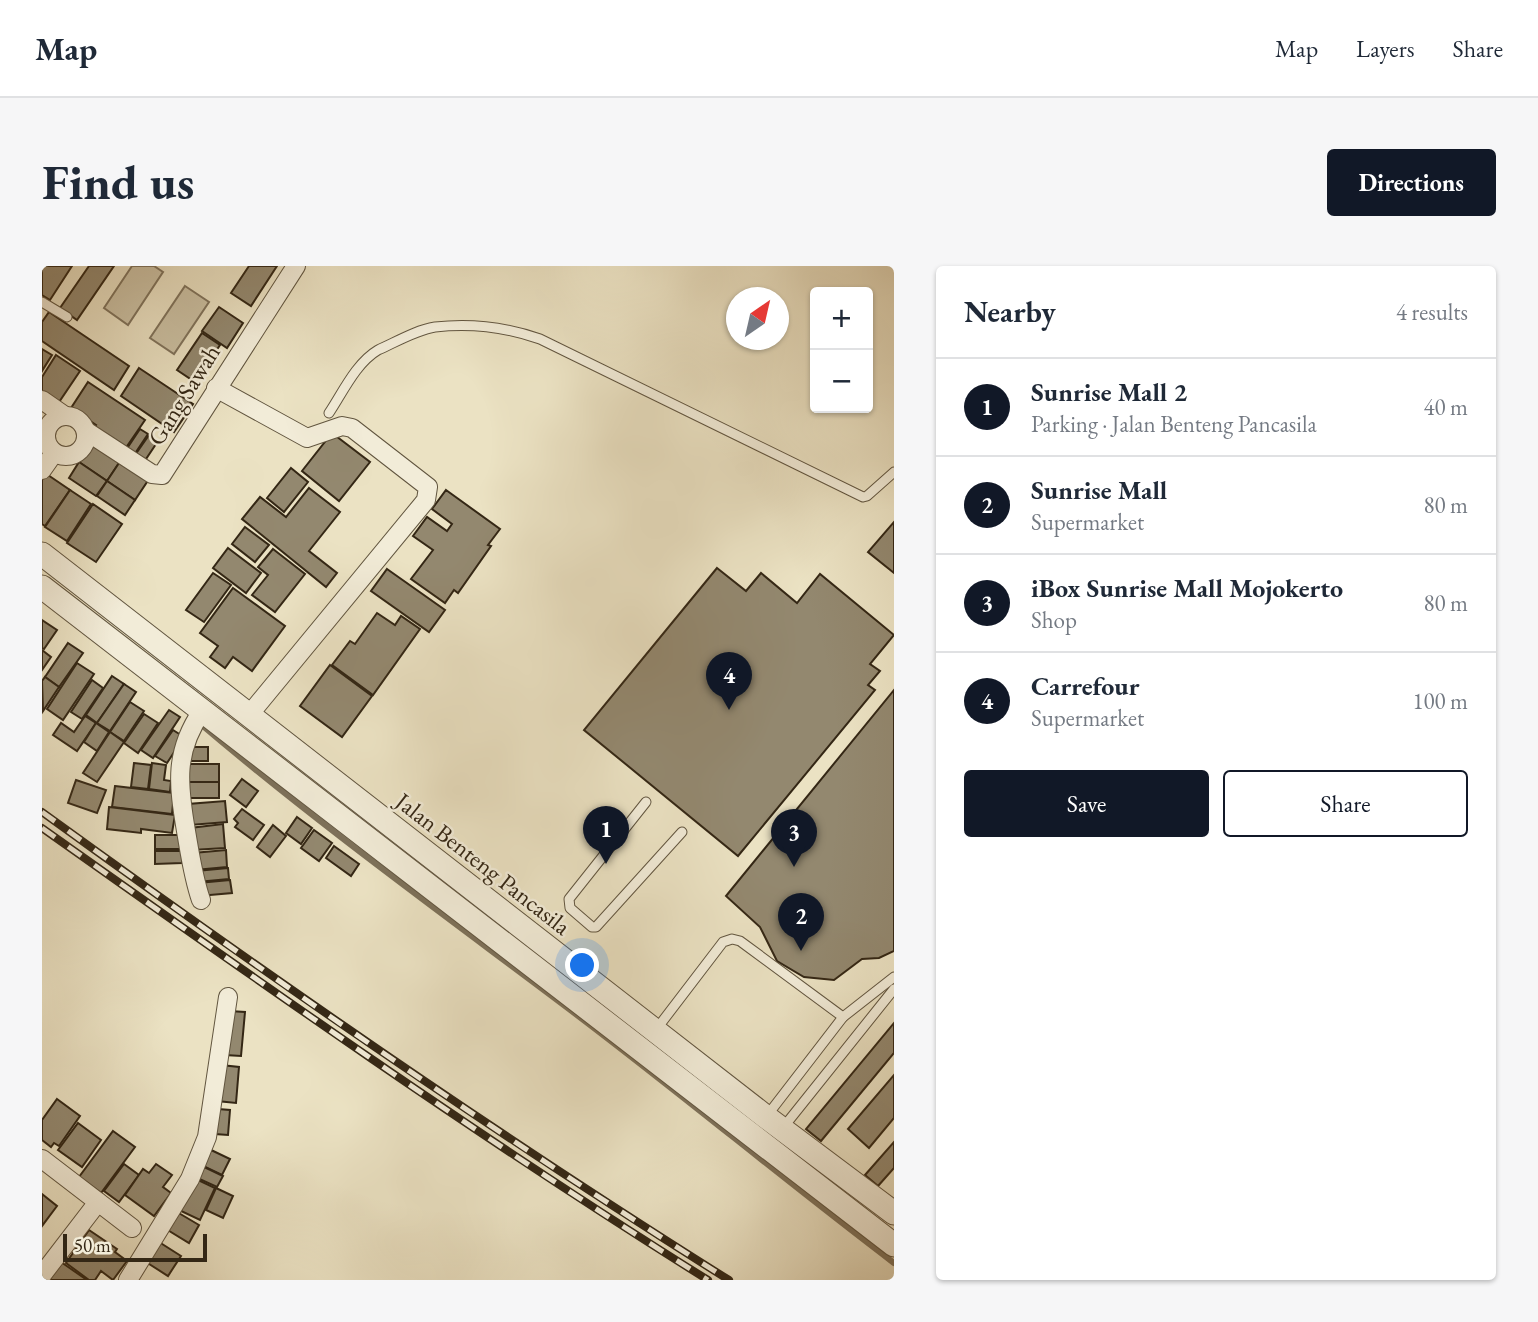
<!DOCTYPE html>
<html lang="en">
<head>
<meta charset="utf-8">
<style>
  :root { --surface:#fff; --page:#f6f6f7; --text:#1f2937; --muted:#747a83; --line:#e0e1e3; --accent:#111827 }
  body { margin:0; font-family:"EB Garamond",serif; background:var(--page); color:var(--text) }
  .controls { position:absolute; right:21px; top:21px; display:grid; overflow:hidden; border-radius:7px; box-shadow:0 2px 5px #0004 }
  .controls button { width:63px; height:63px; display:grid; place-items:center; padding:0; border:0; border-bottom:2px solid var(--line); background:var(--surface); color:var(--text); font:35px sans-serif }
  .compass { position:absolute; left:684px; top:21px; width:63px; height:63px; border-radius:50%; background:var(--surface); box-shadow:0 2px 5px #0004; rotate:34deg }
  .scale { position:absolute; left:21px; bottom:18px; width:144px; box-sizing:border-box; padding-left:7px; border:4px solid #342715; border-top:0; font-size:19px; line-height:24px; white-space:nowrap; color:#342715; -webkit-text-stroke:5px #f2ecd8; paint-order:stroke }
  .you { position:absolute; left:541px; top:700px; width:24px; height:24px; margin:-18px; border:5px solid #fff; border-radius:50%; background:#1a73e8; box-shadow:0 0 0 10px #1a73e833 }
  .badge { display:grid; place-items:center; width:46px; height:46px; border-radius:50%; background:var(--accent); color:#fff; font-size:23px; font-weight:700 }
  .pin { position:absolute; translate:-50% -58px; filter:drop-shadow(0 2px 4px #0008) }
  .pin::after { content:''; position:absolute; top:37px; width:24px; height:21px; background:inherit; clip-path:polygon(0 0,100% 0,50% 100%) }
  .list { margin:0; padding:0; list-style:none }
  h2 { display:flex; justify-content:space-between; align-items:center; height:91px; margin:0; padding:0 28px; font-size:30px }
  h2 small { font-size:23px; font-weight:400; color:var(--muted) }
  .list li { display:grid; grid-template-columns:46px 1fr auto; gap:21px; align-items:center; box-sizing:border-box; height:98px; padding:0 28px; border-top:2px solid var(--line) }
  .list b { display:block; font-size:26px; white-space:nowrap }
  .list p { margin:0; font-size:23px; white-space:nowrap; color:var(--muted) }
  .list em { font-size:23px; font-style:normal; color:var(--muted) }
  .actions { display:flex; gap:14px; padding:21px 28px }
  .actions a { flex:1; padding:16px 0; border:2px solid var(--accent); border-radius:7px; text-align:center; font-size:24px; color:var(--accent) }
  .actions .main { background:var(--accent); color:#fff }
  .map { position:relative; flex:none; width:852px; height:1014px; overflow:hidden; border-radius:7px }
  header { display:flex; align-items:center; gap:42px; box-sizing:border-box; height:98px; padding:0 35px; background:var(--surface); border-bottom:2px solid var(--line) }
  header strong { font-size:33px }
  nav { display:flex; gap:38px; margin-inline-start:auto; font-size:24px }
  .intro { display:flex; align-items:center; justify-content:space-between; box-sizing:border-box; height:168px; padding:0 42px }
  h1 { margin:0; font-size:49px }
  .button { padding:18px 32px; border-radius:7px; background:var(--accent); color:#fff; font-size:24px; font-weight:700 }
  main { display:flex; gap:42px; padding:0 42px }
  aside { flex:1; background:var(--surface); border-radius:7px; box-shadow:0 2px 5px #0004 }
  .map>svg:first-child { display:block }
</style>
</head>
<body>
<header>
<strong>Map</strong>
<nav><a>Map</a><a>Layers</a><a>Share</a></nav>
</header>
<div class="intro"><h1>Find us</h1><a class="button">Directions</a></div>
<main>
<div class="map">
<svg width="852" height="1014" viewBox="0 0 852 1014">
  <rect width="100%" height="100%" fill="#ebe2c3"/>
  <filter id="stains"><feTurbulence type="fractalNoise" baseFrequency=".00286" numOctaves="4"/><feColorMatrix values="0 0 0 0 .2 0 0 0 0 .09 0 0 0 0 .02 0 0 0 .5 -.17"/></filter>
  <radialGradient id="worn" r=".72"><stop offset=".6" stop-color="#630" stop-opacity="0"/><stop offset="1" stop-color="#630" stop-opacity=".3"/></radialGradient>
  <!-- garden -->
  <g fill="#ccc2a5" stroke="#80745d" stroke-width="2">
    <path d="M90,0H112L121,6L86,59L62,42Z"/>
    <path d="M143,20L167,36L132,88L108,72Z"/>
  </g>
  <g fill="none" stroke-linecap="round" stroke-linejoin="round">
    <!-- stream -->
    <path stroke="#7d715a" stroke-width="6" d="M155,455C277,559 408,653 535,749C642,830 745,916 852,997"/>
  </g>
  <!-- building -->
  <g fill="#93886f" stroke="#342715" stroke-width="2">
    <path d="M0,0H30L8,34L0,29Z"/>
    <path d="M47,0H72L35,54L18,42Z"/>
    <path d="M207,0H235L209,40L189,27Z"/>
    <path d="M177,41L201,57L185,82L160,65Z"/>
    <path d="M7,46L87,100L72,124L0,75V56Z"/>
    <path d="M160,67L178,79L153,116L135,104Z"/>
    <path d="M0,83L10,89L0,105Z"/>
    <path d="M14,89L38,105L13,142L0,133V111Z"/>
    <path d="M97,102L151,138L132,166L79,130Z"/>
    <path d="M46,116L103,154L81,186L50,165L54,159L29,142Z"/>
    <path d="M98,163L106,168L90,192L82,187Z"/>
    <path d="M290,167L328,196L297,235L260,205Z"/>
    <path d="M107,169L116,175L100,199L91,192Z"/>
    <path d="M52,175L79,194L65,215L37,196Z"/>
    <path d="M79,194L107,213L93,234L65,215Z"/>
    <path d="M37,196L65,215L54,230L27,212Z"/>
    <path d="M249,202L266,216L242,246L225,232Z"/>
    <path d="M3,207L28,224L3,260L0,258V212Z"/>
    <path d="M65,215L93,234L83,249L55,230Z"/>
    <path d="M267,222L298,246L267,285L295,307L284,321L200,253L218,231L244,251Z"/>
    <path d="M28,224L49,238L25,275L3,261Z"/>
    <path d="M404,224L458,263L446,279L449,280L416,327L412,324L403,337L369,313L391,284L371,270L385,251L405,265L410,258L390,243Z"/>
    <path d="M51,238L80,258L54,296L25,277Z"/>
    <path d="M852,256V307L826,286Z"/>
    <path d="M203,261L227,279L213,296L190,278Z"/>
    <path d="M186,282L219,307L204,327L171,302Z"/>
    <path d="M231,283L263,308L233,346L210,329L226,309L216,301Z"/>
    <path d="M675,302L704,325L719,307L755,337L778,308L852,369L828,398L838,405L826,419L833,424L696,590L542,464Z"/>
    <path d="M345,303L403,344L387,366L329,325Z"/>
    <path d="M171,307L189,319L162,356L144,344Z"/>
    <path d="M191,322L243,360L210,405L191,391L183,402L168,391L176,380L158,367Z"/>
    <path d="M335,347L353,359L359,350L378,363L331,429L290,399L308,375L313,378Z"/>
    <path d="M0,354L15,364L2,383L0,382Z"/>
    <path d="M26,377L41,387L17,421L3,411Z"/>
    <path d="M0,384L9,391L0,404Z"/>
    <path d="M35,397L52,408L21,454L5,443Z"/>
    <path d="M288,399L330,430L300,471L258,440Z"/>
    <path d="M70,410L82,418L55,457L44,449Z"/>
    <path d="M3,411L17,421L1,445L0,415Z"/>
    <path d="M50,414L61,422L40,453L29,446Z"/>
    <path d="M82,418L94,426L68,465L55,457Z"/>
    <path d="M852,424V685L837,692L820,693L792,714L762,711L735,695L718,661L684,630Z"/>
    <path d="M88,436L102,445L82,475L68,466Z"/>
    <path d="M127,444L138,451L111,492L99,484Z"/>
    <path d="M102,448L116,457L96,487L82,477Z"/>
    <path d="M43,450L54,457L35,485L11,469L19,457L32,466Z"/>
    <path d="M54,457L67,466L55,485L42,476Z"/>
    <path d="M131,464L142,471L125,497L113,490Z"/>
    <path d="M68,466L82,476L55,516L41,507Z"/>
    <rect x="147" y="481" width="19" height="14"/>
    <path d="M92,497L109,499L106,523L89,521Z"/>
    <path d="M110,497L124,499L122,514L129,515L128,526L107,523Z"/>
    <rect x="143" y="498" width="34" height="18"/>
    <path d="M200,513L216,525L204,541L188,529Z"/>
    <path d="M34,514L64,524L55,547L26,537Z"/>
    <rect x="143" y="516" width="34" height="16"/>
    <path d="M73,520L132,527L130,548L70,541Z"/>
    <path d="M183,535L185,556L148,559L146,538Z"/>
    <path d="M67,541L133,549L130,567L99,563V567L65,563Z"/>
    <path d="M200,543L222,559L211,574L193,561L196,557L192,553Z"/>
    <path d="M255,551L270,562L259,578L244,567Z"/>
    <path d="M181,558L183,582L150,584L148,562Z"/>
    <path d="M231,559L244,570L228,591L215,581Z"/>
    <path d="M272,564L290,577L277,595L259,582Z"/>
    <rect x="113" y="569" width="26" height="14"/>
    <path d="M292,580L317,598L309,610L284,592Z"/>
    <path d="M184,584L185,601L153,604L151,587Z"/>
    <path d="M113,585H140V597L113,598Z"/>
    <path d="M186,602L187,613L155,616L154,605Z"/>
    <path d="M188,614L190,627L157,630L156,617Z"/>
    <path d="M187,745L203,746L199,790L183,789Z"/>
    <path d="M852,757V787L779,875L764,863Z"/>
    <path d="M179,799L197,801L194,837L175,835Z"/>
    <path d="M852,809V852L827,882L806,863Z"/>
    <path d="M15,833L38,850L17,880L12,877L9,881L0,874V854Z"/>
    <path d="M176,843L188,844L186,869L173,868Z"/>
    <path d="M36,857L59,874L40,901L16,884Z"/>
    <path d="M71,865L93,881L59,927L37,911Z"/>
    <path d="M852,876V902L836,920L823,909Z"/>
    <path d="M167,883L188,893L180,909L159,899Z"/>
    <path d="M82,898L97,909L77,936L62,925Z"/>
    <path d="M114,898L130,909L121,921L129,927L112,950L83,929L101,903L107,907Z"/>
    <path d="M158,899L181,910L175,921L153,911Z"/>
    <path d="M152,912L173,922L158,954L137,944Z"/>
    <path d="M174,922L191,930L181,952L164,944Z"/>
    <path d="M0,928L15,940L0,960Z"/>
    <path d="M135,946L157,959L147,977L124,963Z"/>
    <path d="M47,964L75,983L73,986L85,995L71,1014L59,1005L53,1014H47L24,997Z"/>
    <path d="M117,976L139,990L126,1010L104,996Z"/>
    <path d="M19,996L45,1014H7Z"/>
  </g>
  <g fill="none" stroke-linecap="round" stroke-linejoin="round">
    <!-- service casing -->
    <g stroke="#625640" stroke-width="11">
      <g id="service">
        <path d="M0,36L25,51"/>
        <path d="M287,147C301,126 314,97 336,84C354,76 374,64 393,61C429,57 464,61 498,73L821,231L825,230L852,206"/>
        <path d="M604,536L527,633L528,642L550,661H554L640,566"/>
        <path d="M613,765L681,676L690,673L698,675L801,751"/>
        <path d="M724,851L801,751L852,711"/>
        <path d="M740,863L852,723"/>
      </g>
    </g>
    <!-- minor casing -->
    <g stroke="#625640" stroke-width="20">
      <g id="minor">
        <path d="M174,122L265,172L300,160L310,162L386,221L384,234L380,239L207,449"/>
        <path d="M0,134L23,150"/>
        <circle cx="24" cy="170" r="20"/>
        <path d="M44,165L110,208L120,209L254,0"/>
        <path d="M0,204L12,187"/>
        <path d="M159,634C151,611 148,588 144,565C136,518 132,486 160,445"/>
        <path d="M0,893L90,962"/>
        <path d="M0,1009L56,936"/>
        <path d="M86,1014L148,913L165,871L186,731"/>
      </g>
    </g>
    <!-- tertiary casing -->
    <g stroke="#625640" stroke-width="25">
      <g id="tertiary">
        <path d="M0,288L724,851L852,947"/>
        <path d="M0,321L852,979"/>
      </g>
    </g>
    <!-- service -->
    <use href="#service" stroke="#f2ecd8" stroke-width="9"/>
    <!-- minor -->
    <use href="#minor" stroke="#f2ecd8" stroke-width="18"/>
    <!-- tertiary -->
    <use href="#tertiary" stroke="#f2ecd8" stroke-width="23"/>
    <!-- rail casing -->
    <g stroke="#342715" stroke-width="8">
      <g id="rail">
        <path d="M0,546C225,709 452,867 687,1014"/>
        <path d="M0,562C219,717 438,872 666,1014"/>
      </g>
    </g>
    <!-- rail -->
    <use href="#rail" stroke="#f2ecd8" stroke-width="5" stroke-dasharray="16" stroke-linecap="butt"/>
  </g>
  <g text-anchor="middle" stroke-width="5" stroke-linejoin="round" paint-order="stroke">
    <!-- street labels -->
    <g font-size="24" fill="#342715" stroke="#f2ecd8">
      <text transform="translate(142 129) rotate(-58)" y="8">Gang Sawah</text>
      <text transform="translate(441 598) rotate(38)" y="8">Jalan Benteng Pancasila</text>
    </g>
  </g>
  <rect width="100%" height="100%" filter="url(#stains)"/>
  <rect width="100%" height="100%" fill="url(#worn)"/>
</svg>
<div class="controls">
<button>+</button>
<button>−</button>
</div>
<svg class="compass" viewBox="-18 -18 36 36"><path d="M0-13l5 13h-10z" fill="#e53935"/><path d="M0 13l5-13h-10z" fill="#747a83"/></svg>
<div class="scale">50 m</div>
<div class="you"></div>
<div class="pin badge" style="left:564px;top:598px">1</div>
<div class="pin badge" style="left:759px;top:685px">2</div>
<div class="pin badge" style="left:752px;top:601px">3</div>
<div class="pin badge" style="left:687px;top:444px">4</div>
</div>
<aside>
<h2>Nearby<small>4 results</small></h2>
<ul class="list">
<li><span class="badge">1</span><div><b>Sunrise Mall 2</b><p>Parking · Jalan Benteng Pancasila</p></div><em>40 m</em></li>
<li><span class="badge">2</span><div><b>Sunrise Mall</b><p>Supermarket</p></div><em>80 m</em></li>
<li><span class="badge">3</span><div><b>iBox Sunrise Mall Mojokerto</b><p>Shop</p></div><em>80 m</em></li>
<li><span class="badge">4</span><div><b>Carrefour</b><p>Supermarket</p></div><em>100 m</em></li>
</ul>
<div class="actions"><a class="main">Save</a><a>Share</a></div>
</aside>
</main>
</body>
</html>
